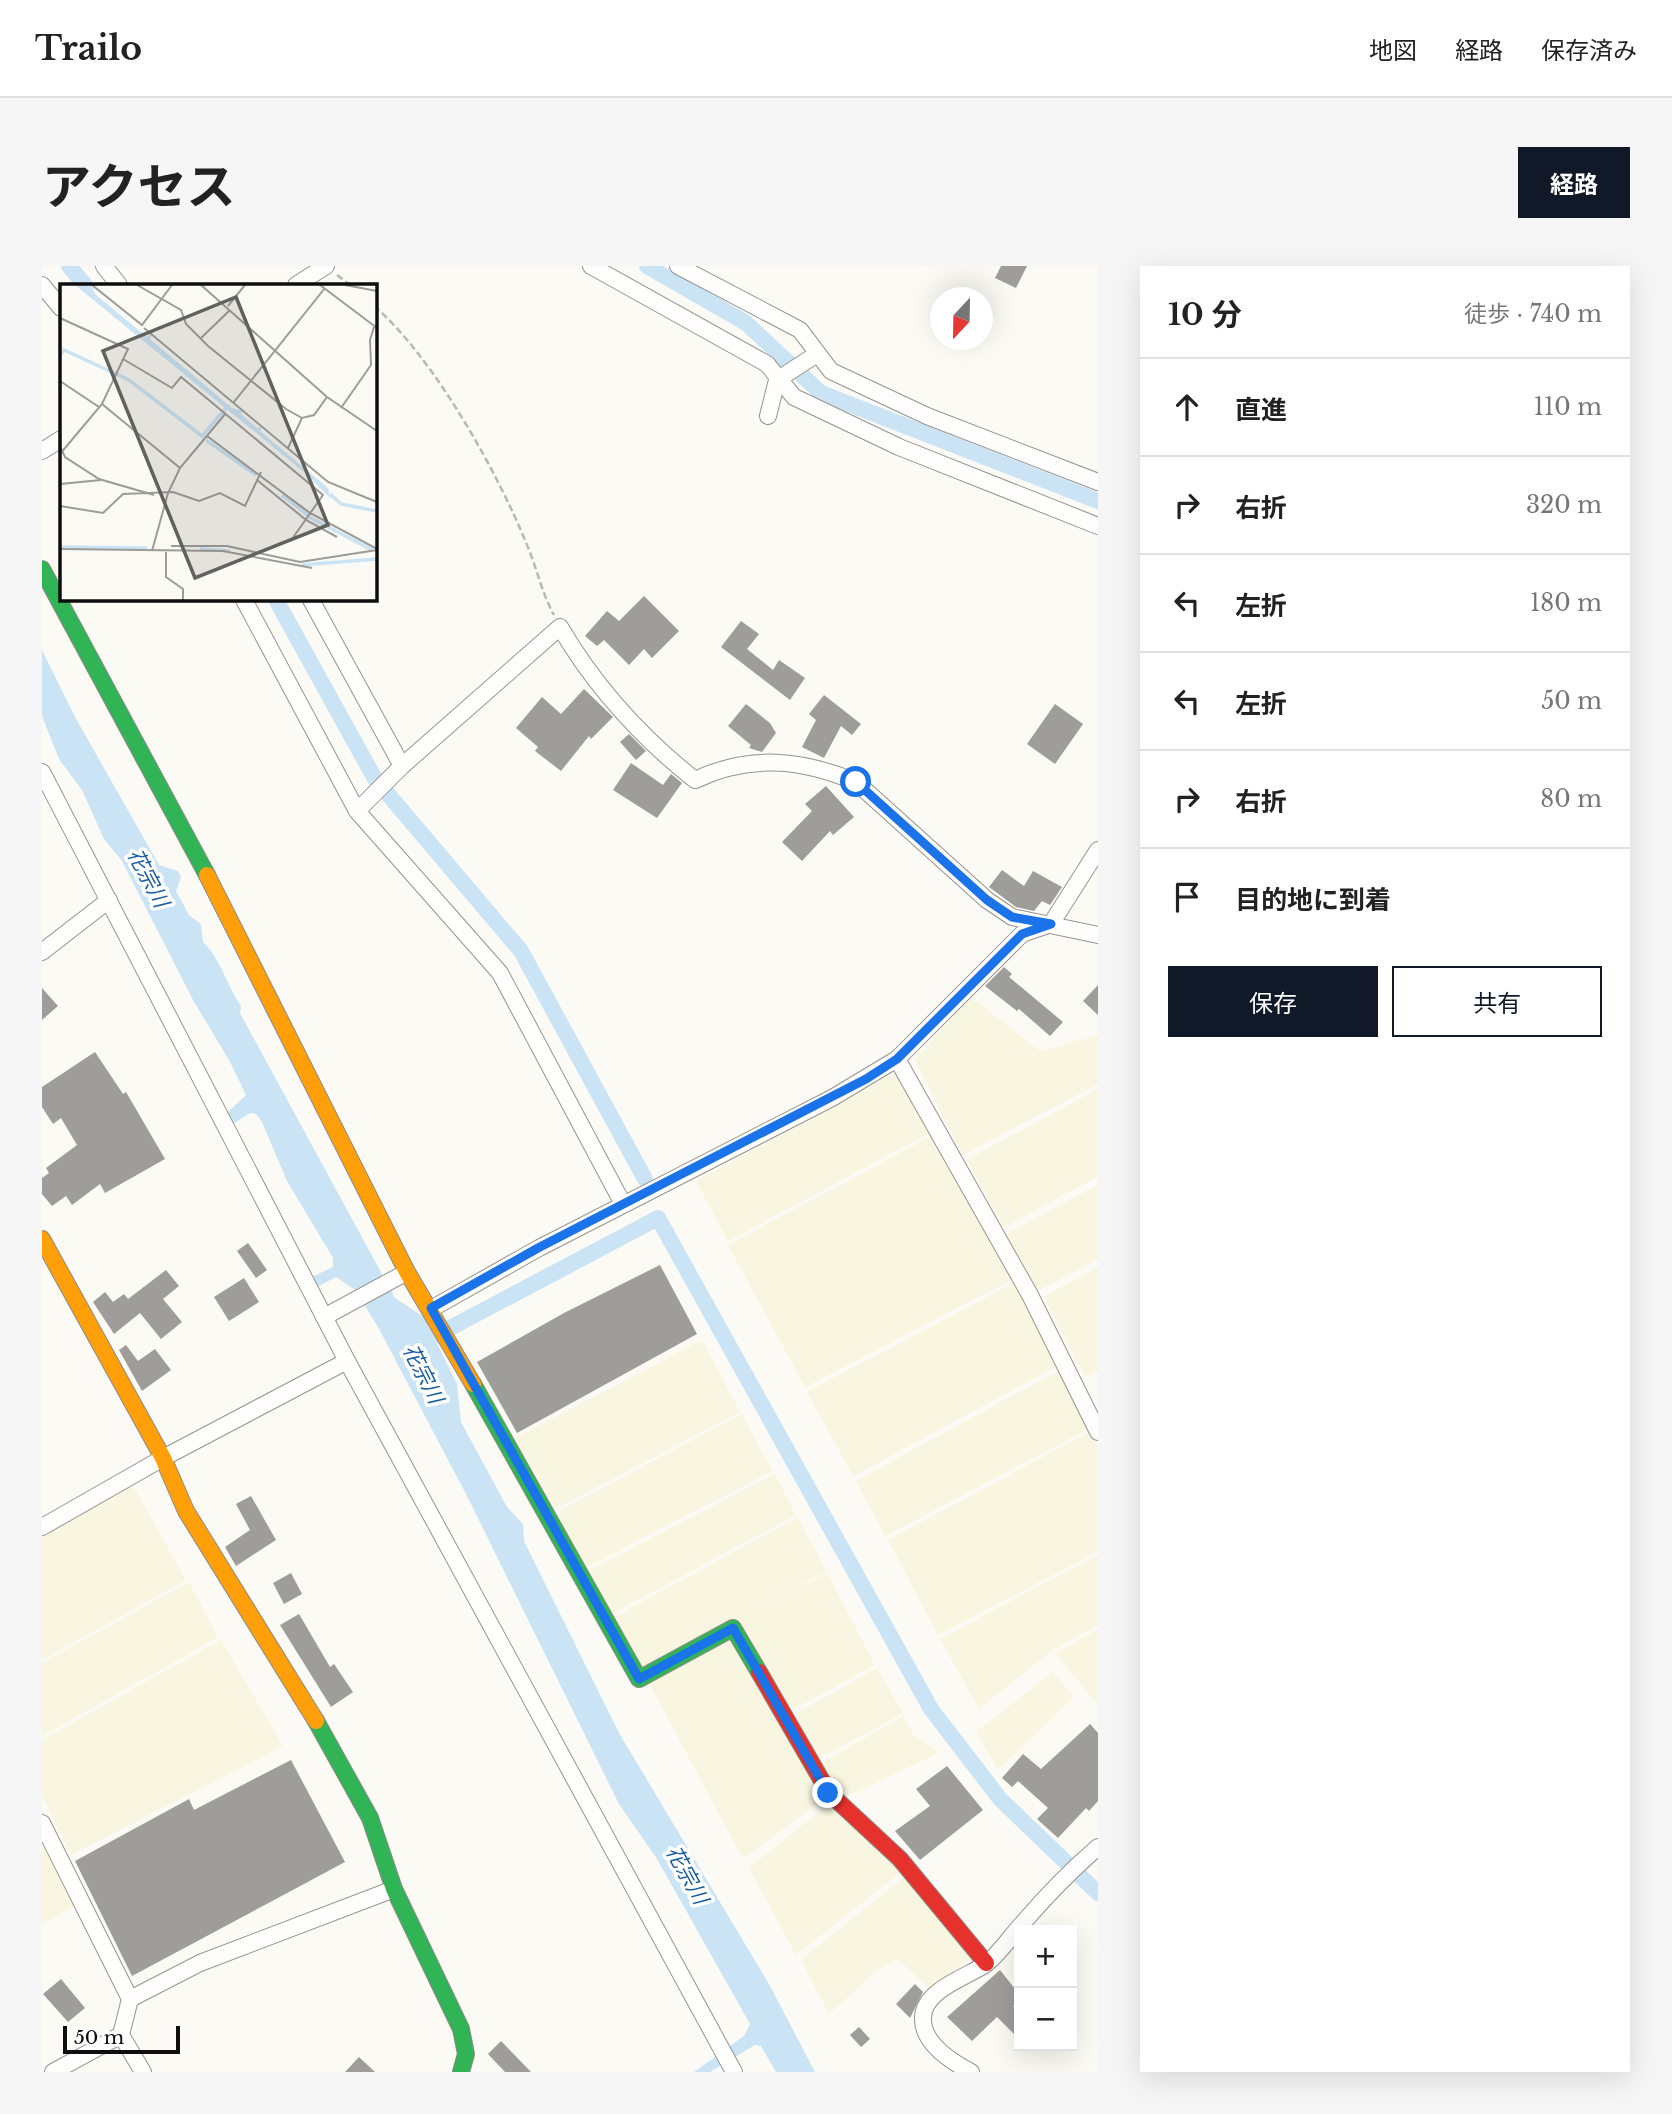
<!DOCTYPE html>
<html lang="ja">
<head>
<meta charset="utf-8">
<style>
  :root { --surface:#fff; --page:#f6f6f6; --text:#222; --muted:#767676; --line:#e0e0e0; --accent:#111827 }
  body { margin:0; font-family:"Libre Baskerville","Noto Sans JP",serif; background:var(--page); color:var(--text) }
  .controls { position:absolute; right:21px; bottom:21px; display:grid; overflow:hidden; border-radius:0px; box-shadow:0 7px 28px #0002 }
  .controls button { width:63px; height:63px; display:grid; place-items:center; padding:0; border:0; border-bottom:2px solid var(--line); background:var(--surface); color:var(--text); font:35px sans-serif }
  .compass { position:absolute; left:888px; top:21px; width:63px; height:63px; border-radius:50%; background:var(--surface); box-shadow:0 7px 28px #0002; rotate:202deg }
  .scale { position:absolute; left:21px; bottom:18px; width:117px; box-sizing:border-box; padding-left:7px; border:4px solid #0e0e0e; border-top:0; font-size:19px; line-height:24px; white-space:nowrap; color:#0e0e0e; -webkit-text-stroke:5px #fff; paint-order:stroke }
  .stop { position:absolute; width:21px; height:21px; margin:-16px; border:5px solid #1a73e8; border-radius:50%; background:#fff }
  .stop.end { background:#1a73e8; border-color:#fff; box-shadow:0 2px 7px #0008 }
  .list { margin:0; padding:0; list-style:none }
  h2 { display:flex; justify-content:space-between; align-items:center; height:91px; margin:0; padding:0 28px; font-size:30px }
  h2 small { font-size:23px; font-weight:400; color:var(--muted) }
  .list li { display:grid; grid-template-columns:46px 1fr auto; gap:21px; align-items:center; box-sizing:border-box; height:98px; padding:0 28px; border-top:2px solid var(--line) }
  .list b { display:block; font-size:26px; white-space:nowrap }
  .list em { font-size:23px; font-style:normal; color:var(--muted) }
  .actions { display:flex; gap:14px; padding:21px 28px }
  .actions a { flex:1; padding:16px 0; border:2px solid var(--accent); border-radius:0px; text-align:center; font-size:24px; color:var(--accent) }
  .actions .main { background:var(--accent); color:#fff }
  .icon { flex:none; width:38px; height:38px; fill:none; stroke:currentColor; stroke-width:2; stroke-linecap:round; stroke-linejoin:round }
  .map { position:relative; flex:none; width:1056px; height:1806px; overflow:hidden; border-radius:0px }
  header { display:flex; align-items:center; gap:42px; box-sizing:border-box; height:98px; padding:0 35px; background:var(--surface); border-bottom:2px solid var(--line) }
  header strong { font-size:33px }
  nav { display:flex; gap:38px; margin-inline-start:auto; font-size:24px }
  .intro { display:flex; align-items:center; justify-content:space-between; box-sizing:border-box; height:168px; padding:0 42px }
  h1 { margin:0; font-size:49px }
  .button { padding:18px 32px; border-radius:0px; background:var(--accent); color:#fff; font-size:24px; font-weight:700 }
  main { display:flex; gap:42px; padding:0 42px }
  aside { flex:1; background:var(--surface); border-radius:0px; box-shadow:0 7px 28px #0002 }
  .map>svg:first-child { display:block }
</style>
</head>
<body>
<header>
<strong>Trailo</strong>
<nav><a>地図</a><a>経路</a><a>保存済み</a></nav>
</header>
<div class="intro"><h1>アクセス</h1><a class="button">経路</a></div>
<main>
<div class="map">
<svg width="1056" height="1806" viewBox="0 0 1056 1806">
  <rect width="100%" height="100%" fill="#fcfaf4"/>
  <!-- farmland -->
  <g fill="#f8f6e0">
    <path d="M929,731L998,785L1056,769V818L920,889L873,794Z"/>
    <path d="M855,806L889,866L686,975L654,915Z"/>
    <path d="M1056,823V910L961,962L925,894Z"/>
    <path d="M890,870L969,1014L763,1121L686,979Z"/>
    <path d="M1056,919V993L995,1025L964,968Z"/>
    <path d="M1056,1001V1105L1043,1111L1002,1031Z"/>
    <path d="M974,1016L1013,1101L811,1210L765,1126Z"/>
    <path d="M660,1074L698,1146L513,1243L473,1172Z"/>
    <path d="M1016,1105L1046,1163L843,1270L814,1215Z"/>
    <path d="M700,1148L730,1205L541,1303L516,1255L519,1244Z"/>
    <path d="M1048,1166L1056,1180V1285L896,1369L846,1274Z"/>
    <path d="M733,1208L754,1249L567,1349L544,1306Z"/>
    <path d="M84,1219L94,1225L144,1314L0,1394V1267Z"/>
    <path d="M756,1251L784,1305L599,1405L569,1353Z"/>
    <path d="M1056,1289V1359L1012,1383L937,1443L898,1373Z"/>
    <path d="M785,1307L833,1399L746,1446L696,1352Z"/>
    <path d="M147,1316L176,1371L0,1470V1397Z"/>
    <path d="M1056,1364V1439L1013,1387Z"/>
    <path d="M690,1369L780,1534L701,1593L606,1415Z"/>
    <path d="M179,1374L241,1480L29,1589L0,1530V1474Z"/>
    <path d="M835,1402L861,1447L774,1494L750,1450Z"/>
    <path d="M1011,1406L1032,1431L956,1504L934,1466Z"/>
    <path d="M862,1450L871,1469L896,1485L894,1488L805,1530L779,1506V1497Z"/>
    <path d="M787,1538L860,1605L754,1689L707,1602Z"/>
    <path d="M0,1565L36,1638L0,1658Z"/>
    <path d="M864,1610L930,1690L888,1723L856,1693L836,1703L787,1748L759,1694Z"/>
  </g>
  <!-- water -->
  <path fill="#cae4f5" d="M0,384L33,451L117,599L136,605L139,611L134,625L147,649L159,658L161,676C179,693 185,720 199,740L198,747L353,1032L382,1051L415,1118L419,1156L465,1241L481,1258L482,1275L577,1467L727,1718L773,1806H734L719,1780L713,1779L668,1806H652L702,1770L708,1758L615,1593L577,1538L424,1228L336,1061L313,1024L294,1011L275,1021L268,1012L291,1001V992L245,915L220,856L214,848L208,847L191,858L184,848L204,829L187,794L151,734L80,595L62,573L40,524L17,493L0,450Z"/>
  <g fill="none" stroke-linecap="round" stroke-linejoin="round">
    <!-- canal -->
    <g stroke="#cae4f5" stroke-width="16">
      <path d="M27,0L43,19"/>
      <path d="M605,0L704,57L779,127L1056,235"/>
      <path d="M233,332L333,513"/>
      <path d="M345,527L479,685L603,913"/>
      <path d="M393,1070L616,952L889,1443L958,1533L1056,1627"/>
    </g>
  </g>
  <!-- building -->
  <g fill="#9f9d99">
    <path d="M959,0H985L974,22L953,12Z"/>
    <path d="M602,330L637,365L610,392L602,383L587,399L562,374L555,380L543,370L565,345L577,355Z"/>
    <path d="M699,355L717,368L705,383L731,404L737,394L763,412L748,434L679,381Z"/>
    <path d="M542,423L571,451L549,473L547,470L519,505L493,485L496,481L474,462L500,431L519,448Z"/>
    <path d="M782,429L819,458L810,469L799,460L782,492L760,481L774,454L767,448Z"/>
    <path d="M704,438L728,457L734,467L720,486L707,482L709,479L686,460Z"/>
    <path d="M1013,438L1041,458L1013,498L985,478Z"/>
    <path d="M587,468L604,485L594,494L578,476Z"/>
    <path d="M589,497L621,519L629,508L640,517L615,552L571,524Z"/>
    <path d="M784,520L812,551L791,569L788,565L760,595L740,576L770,545L763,538Z"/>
    <path d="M960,604L982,620L991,605L1020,621L1008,639L1000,635L992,645L974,641L947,621Z"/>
    <path d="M962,701L970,708L967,711L1021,756L1008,770L977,743L975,745L943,720Z"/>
    <path d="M1056,719V749L1041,735Z"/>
    <path d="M0,722L16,740L0,754Z"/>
    <path d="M53,786L81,828L84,826L123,893L63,927L58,918L30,939L24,930L10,940L0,928V912L7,907L4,902L35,879L19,852L11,858L0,841V821Z"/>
    <path d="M206,977L225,1004L214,1012L195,985Z"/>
    <path d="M618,999L655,1068L475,1167L435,1096L522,1047Z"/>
    <path d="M124,1004L137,1020L121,1033L140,1056L119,1073L98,1047L72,1068L51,1036L63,1026L71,1036L82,1028L86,1033Z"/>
    <path d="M202,1012L217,1036L187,1055L172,1031Z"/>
    <path d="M84,1079L96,1095L113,1083L129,1104L100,1125L77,1084Z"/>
    <path d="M209,1230L234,1274L194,1300L183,1281L208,1264L194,1238Z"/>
    <path d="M249,1307L260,1328L242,1338L231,1317Z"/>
    <path d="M257,1348L288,1401L292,1398L311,1426L289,1441L238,1359Z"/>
    <path d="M1048,1458L1056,1467V1535L1047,1545L1044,1542L1016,1572L995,1553L1006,1542L976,1515L970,1521L960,1512L981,1488L999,1503Z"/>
    <path d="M249,1494L303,1596L90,1710L33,1595L147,1533L152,1544Z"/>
    <path d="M905,1500L941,1544L878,1594L853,1565L888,1540L874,1523Z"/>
    <path d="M958,1704L977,1728V1735L971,1740L977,1746V1773L955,1751L930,1775L905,1751Z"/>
    <path d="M19,1713L43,1742L26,1756L1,1728Z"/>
    <path d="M873,1718L881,1726L868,1752L854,1738Z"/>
    <path d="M817,1761L828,1773L819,1781L808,1769Z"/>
    <path d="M459,1775L489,1806H463L446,1788Z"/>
    <path d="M317,1791L333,1806H303Z"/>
  </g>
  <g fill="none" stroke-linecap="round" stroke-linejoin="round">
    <!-- street casing -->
    <g stroke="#959492" stroke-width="18">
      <g id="street">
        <path d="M62,0L77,19"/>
        <path d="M549,0L725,98L752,131L857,181L1056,260"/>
        <path d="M636,0L758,64L789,105L885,150L1056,216"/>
        <path d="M0,19L19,42"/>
        <path d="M254,19L284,0"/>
        <path d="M726,150L735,114L775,88"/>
        <path d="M0,185L19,173"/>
        <path d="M201,332L315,545L458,707L581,938"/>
        <path d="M268,332L360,500"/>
        <path d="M0,506L305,1095L692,1806"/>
        <path d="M315,545L360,500L518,361C552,419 600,472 653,514C708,488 759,493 814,516L945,634L970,651L1056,669"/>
        <path d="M0,686L67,634"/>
        <path d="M855,793L988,1029L1056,1166"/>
        <path d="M389,1043L497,982L790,832L855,793L980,668L1009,658L1056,584"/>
        <path d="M282,1051L365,1006"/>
        <path d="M0,1261L121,1192L305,1095"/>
        <path d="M0,1557L88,1733L79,1769L101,1806"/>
        <path d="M88,1733L158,1697L352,1623"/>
        <path d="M11,1806L79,1769"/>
        <path d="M929,1806C910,1796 880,1777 881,1752C881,1724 925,1711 944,1698C957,1688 969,1670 980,1658C1004,1630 1028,1605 1056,1581"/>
      </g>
    </g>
    <!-- fast casing -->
    <g stroke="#8c8b88" stroke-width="18">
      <g id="fast">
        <path d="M0,303L165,609"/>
        <path d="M431,1118L597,1413L691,1362L717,1406"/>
        <path d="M274,1455L328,1552L352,1623L419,1763L424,1788L419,1806"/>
      </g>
    </g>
    <!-- slow casing -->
    <g stroke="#8c8b88" stroke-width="18">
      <g id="slow">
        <path d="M165,609L365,1006L431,1118"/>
        <path d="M0,973L121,1192L144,1245L274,1455"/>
      </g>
    </g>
    <!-- jam casing -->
    <g stroke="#8c8b88" stroke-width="18">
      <path id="jam" d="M717,1406L787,1527L858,1593L944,1697"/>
    </g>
    <!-- path -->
    <g stroke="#b8b8b7" stroke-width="2.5" stroke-dasharray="7 3.5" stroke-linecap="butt">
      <path d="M295,9L308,19"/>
      <path d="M332,40C391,90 456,207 485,279C495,302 500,328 512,349"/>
    </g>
    <!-- street -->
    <use href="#street" stroke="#fffefd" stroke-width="16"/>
    <!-- fast -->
    <use href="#fast" stroke="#30b455" stroke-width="16"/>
    <!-- slow -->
    <use href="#slow" stroke="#ff9f0a" stroke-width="16"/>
    <!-- jam -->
    <use href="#jam" stroke="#e5322d" stroke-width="16"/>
  </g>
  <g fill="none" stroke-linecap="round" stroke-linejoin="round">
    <!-- route -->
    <path stroke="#1a73e8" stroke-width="9" d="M786,1527L691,1362L597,1413L389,1042L496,982L824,813L855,793L980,668L1009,658L970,651L945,634L814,516"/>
  </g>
  <g text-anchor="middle" stroke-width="7" stroke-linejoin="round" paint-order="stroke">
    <!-- water labels -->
    <g font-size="21" font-style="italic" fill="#185d9f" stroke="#fff">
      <text transform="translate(106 612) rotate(62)" y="7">花宗川</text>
      <text transform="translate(381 1108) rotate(63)" y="7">花宗川</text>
      <text transform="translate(645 1609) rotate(61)" y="7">花宗川</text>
    </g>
  </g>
  <!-- overview -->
  <g transform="translate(18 18)">
    <rect width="317" height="317" fill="#fcfaf4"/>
    <path d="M15,1H31L36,11L87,53L95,44L90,55L172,124L183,127L181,130L197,144L202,143L200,147L268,204L271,215L245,189Z" fill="#cae4f5"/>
    <path fill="none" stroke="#cae4f5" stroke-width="3.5" d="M0,71L4,66L69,96L142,152L167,123M146,156L196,191M270,210L281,220L317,227M222,211L248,231M249,233L312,266M0,263L87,264M140,265L170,267M242,281L317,275"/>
    <path fill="none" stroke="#9d9c98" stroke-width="2" d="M32,1L82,41L112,1M77,1L121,26L126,40L148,62L226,125L242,134L254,131L267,113M141,1L267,113L317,147M260,1L317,44M285,1L317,7M168,22L185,1M0,34L68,65L42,120L0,170M84,44L268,198L317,218M141,54L169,27M63,75L112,104L121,93L263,211L232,255M0,97L39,123M174,118L265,4M42,120L120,184M281,124L311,81L310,56L314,43M147,152L250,229L317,265M0,162L5,173L39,195L94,211M228,164L242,134M197,196L246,236L277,253M0,200L41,196M0,222L43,229L63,210L113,208L139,217L160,209L185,222L201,188M111,262H167L240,278L317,266M0,265L163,267L252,284M92,267L108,209L120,184L166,129M106,268V293L123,305V316"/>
    <path fill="#61615e" fill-opacity="0.15" stroke="#61615e" stroke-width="3.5" d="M176,13L268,241L135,294L43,67Z"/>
    <rect width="317" height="317" fill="none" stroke="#0e0e0e" stroke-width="3.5"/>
  </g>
</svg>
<div class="controls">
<button>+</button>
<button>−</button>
</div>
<svg class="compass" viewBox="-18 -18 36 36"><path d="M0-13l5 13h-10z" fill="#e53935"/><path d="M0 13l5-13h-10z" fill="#767676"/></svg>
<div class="scale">50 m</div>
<div class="stop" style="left:814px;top:516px"></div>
<div class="stop end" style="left:786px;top:1527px"></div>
</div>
<aside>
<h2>10 分<small>徒歩 · 740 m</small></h2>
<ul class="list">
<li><svg class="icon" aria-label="ahead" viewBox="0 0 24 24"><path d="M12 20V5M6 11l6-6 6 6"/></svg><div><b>直進</b></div><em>110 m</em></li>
<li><svg class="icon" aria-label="right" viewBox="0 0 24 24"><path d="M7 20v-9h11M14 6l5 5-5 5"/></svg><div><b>右折</b></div><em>320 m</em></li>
<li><svg class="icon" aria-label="left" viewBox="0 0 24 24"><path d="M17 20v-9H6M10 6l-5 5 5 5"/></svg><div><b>左折</b></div><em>180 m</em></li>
<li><svg class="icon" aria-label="left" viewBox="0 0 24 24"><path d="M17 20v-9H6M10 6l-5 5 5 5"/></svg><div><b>左折</b></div><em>50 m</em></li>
<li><svg class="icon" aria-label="right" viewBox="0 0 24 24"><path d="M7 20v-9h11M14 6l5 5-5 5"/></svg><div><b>右折</b></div><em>80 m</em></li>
<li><svg class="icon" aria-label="arrive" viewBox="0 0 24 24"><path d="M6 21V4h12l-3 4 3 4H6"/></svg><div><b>目的地に到着</b></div></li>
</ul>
<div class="actions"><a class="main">保存</a><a>共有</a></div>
</aside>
</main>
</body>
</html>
